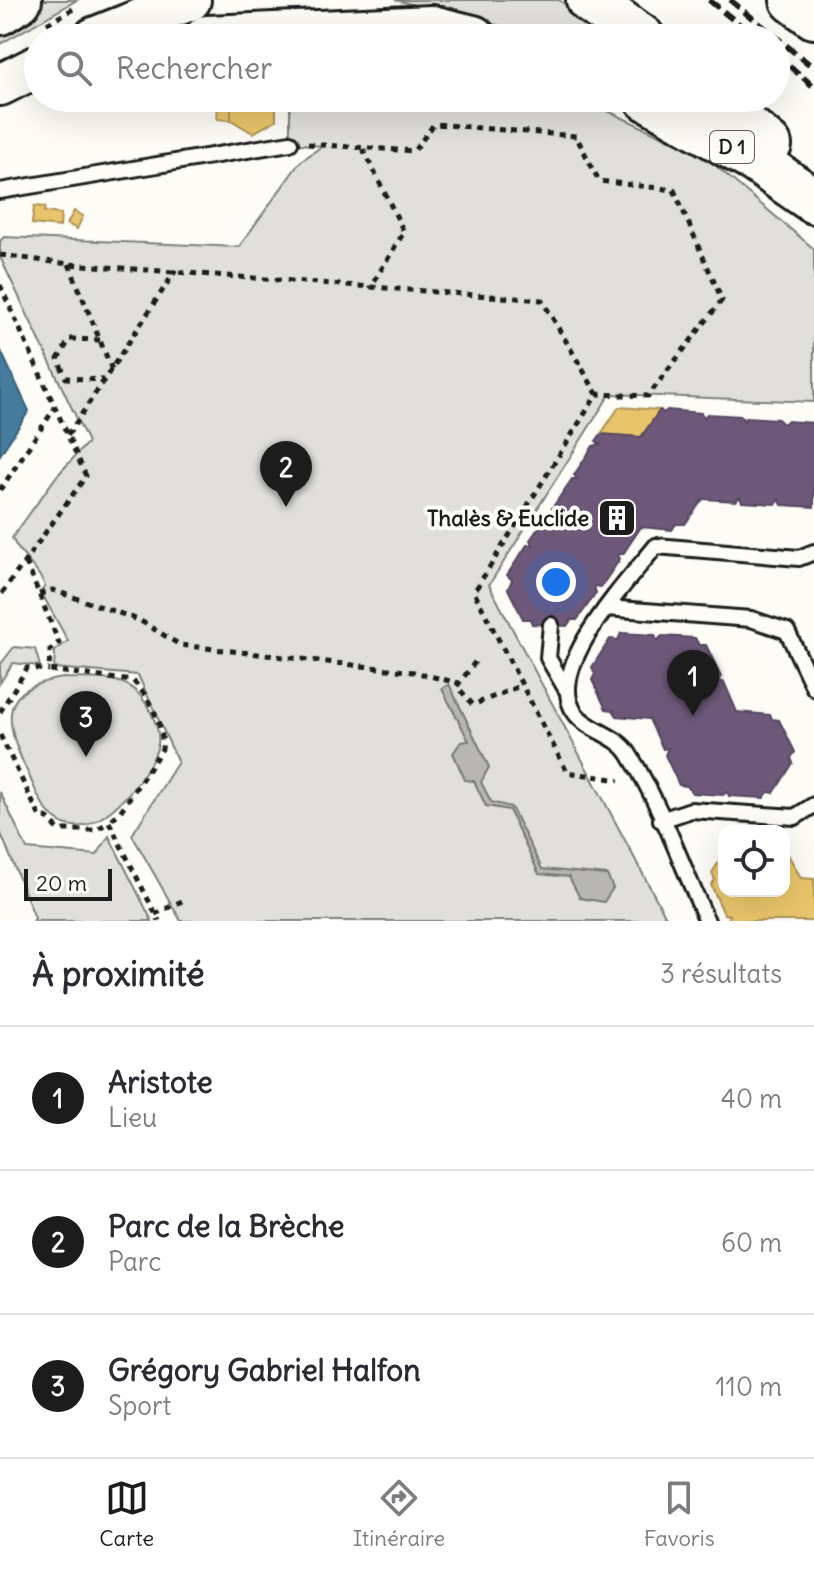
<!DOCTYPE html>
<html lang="fr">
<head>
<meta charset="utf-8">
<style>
  :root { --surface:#fff; --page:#f7f7f7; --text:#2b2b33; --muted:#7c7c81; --line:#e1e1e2; --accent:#1c1c1c }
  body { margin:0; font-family:Delius,sans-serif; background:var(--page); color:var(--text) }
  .controls { position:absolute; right:24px; bottom:24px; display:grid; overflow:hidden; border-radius:16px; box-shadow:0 8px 32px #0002 }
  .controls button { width:72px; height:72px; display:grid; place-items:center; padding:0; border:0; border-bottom:2px solid var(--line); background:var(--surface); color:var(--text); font:40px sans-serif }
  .scale { position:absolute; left:24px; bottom:20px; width:88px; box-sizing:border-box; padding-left:8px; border:4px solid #1c1c1c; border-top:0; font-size:22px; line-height:28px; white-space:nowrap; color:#1c1c1c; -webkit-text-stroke:6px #fdfcf7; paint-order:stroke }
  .you { position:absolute; left:556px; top:582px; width:28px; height:28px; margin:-20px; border:6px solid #fff; border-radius:50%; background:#1a73e8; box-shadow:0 0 0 12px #1a73e833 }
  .badge { display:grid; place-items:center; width:52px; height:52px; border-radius:50%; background:var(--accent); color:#fff; font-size:26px; font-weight:700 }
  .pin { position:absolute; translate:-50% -66px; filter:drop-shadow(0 2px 4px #0008) }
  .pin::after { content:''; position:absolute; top:42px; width:28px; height:24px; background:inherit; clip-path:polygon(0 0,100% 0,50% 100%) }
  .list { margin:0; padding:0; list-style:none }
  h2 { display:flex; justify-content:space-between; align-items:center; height:104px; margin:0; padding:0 32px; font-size:34px }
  h2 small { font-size:26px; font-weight:400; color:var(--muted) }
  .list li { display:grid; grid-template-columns:52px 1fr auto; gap:24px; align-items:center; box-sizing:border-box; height:144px; padding:0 32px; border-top:2px solid var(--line) }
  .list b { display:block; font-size:30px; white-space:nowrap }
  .list p { margin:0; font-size:26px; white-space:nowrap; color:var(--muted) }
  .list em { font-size:26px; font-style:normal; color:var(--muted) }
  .icon { flex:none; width:44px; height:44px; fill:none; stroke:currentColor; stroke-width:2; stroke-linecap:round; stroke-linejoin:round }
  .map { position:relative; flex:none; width:814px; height:921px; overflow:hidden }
  .search { position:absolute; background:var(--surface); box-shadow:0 8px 32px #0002; left:24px; right:24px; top:24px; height:88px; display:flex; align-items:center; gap:20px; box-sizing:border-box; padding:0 28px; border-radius:44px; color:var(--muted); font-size:30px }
  .sheet { height:536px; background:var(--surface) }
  nav { display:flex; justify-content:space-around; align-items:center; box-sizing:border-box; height:112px; border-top:2px solid var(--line); background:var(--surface); font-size:22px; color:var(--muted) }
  nav a { display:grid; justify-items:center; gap:4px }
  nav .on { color:var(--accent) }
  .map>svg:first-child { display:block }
</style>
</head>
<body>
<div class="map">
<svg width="814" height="921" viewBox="0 0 814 921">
  <rect width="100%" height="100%" fill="#fdfcf7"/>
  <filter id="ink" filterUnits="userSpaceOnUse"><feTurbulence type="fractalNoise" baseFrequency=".0125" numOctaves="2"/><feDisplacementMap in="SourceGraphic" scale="16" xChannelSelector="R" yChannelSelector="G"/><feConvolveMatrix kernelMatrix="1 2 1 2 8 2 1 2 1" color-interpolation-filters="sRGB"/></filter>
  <g filter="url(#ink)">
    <!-- green -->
    <g fill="#e0dfdb" stroke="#7e7e7c" stroke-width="2">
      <path d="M40,0H77L0,44V31Z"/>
      <path d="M395,0H559L612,38H551Z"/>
      <path d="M290,98L584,100L703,155L814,249V402L610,394L489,585L668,921H181L132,835L178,762L138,675L54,668L55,651L68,641L41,592L45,586C37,566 21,558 12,538L56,477L88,442L0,257V241L4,237L239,247L300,162L322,146L290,143Z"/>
      <path d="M14,647L35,649L40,666L13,663L0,683V665Z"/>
      <path d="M63,678C83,679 112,676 129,686C145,695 161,726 158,744C153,771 110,822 82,826C72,827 62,825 54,818C41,807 34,786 27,771C2,718 0,687 63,678Z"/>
      <path d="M0,792L27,849L97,855L109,836L152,921H33L35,918L0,831Z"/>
    </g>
    <!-- water -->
    <path fill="#b7b6b2" stroke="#797876" stroke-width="2" d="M449,684L489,767L481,782L491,802L511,807L542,869L607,875L613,888L604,902L580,898L569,877L539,874L509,810L486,806L474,781L465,780L453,753L461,742L469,741L442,689Z"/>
    <!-- homes -->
    <g fill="#e9c46a" stroke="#ac9253" stroke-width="2">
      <path d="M218,98H231V120L217,119Z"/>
      <path d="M231,98H276V120L253,133L231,120Z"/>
      <path d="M34,206L45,207L44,212L61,214L60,227L32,224Z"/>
      <path d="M74,211L83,216L77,229L67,224Z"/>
      <path d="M619,407L660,410L641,437L601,434Z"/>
      <path d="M784,847L801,878L814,879V921H728L730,915L724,914L711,885L715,880L712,873L724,853V891H784Z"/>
    </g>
    <!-- offices -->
    <g fill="#6d597a" stroke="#55475e" stroke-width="2">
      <path d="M660,410L664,413L667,410L701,413L704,417L707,414L741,416L744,421L747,417L778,419L783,424L787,421L814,423V507L782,505L779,499L776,504L742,502L740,497L736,501L703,499L685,524H676L672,530L641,527L623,554H618L620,559L601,587L594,586L596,593L577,620H571L567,626L532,624L530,619H523L508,589L512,580L507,575L527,545H533L530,540L550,511L554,512L552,508L572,479H577L574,475L593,446L600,444L596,441L601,434L641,437Z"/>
      <path d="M621,633L655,635L657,641L662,636L695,638L699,645H706L721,676L718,682H724L737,712L770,715L772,719L779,720L795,752L791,758L793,763L774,793L768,792L764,798L729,796L727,792L723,795L692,793L687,786L679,785L665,755L668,748L663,749L649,719L617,716L613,710L606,709L592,680L595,674L592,667L610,639L618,640Z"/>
    </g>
    <!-- public -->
    <path fill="#457b9d" stroke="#395e76" stroke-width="2" d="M0,349L29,411L0,455Z"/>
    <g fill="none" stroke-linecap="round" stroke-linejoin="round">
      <!-- lane casing -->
      <g stroke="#1c1c1c" stroke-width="20">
        <g id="lane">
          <path d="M0,191L290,143"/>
          <path d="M606,608L751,619L787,631L814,688"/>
          <path d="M551,625L548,658L566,689"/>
          <path d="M661,820L691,810L795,817L814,805"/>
          <path d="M707,921C682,866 661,805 629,754C618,735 588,731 575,713C543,669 629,580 656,546L799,558L814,552"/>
        </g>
      </g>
      <!-- secondary casing -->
      <g stroke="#1c1c1c" stroke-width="46">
        <g id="secondary">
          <path d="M94,38L190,0"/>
          <path d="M0,85L38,66"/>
        </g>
      </g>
      <!-- highway casing -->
      <g stroke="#1c1c1c" stroke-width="50">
        <g id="highway">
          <path d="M589,0L642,38"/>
          <path d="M793,0L814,16"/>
          <path d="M0,12L19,0"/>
          <path d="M207,38L432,28L473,38"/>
          <path d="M647,98L755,160L814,201"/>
          <path d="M713,98L769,145"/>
        </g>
      </g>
      <!-- path -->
      <g stroke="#1c1c1c" stroke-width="5" stroke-dasharray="6 6" stroke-linecap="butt">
        <path d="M47,24L73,9"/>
        <path d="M308,144L414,151L434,124L576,136L599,181L674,190L722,300L648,396L597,394L474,592L567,772L619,780"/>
        <path d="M363,149L404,232L370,288"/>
        <path d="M0,255L69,264L542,300L597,394"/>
        <path d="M69,264L112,370"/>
        <path d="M0,285L86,476L0,596"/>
        <path d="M100,340L70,339L58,359L66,378L104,380"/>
        <path d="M68,435L176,270"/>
        <path d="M0,490L54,409"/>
        <path d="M26,562L59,643L50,650L49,670L133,681C149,696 165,728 162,749L120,812L109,822"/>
        <path d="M39,594L53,590L139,620L180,645L414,672L458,683"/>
        <path d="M475,662L457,686L473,705L522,685"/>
        <path d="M0,712L27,668L49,670"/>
        <path d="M0,735L40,817H46L59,830H96L109,822L159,921"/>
        <path d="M155,914L184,900"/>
      </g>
      <!-- lane -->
      <use href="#lane" stroke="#fdfcf7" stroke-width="14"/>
      <!-- secondary -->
      <use href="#secondary" stroke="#fdfcf7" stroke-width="40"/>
      <!-- highway -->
      <use href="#highway" stroke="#fdfcf7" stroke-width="44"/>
      <!-- rail -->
      <g stroke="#1c1c1c" stroke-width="6" stroke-dasharray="12 6" stroke-linecap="butt">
        <path d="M709,0L756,38"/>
        <path d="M730,0L814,68"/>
        <path d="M776,54L814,87"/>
      </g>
    </g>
  </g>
  <!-- icons -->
  <defs>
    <g id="building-square" transform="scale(2)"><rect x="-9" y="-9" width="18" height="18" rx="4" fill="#1c1c1c" stroke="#fdfcf7"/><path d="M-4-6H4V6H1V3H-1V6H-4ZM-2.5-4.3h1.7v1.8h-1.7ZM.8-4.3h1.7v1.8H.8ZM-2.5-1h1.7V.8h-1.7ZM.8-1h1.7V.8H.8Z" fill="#fff"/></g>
  </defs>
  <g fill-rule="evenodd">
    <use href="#building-square" x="617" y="518"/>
  </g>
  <g text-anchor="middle" stroke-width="8" stroke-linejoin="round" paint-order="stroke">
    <!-- shield labels -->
    <rect fill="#fdfcf7" stroke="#605f5e" stroke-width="2" x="710" y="131" width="44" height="32" rx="6"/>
    <g font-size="20" font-weight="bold" fill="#1c1c1c">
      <text x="732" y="154">D 1</text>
    </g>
    <!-- poi labels -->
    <g font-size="22" font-weight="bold" fill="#1c1c1c" stroke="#fdfcf7" text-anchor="end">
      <text x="589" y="526">Thalès &amp; Euclide</text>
    </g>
  </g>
</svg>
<div class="controls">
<button><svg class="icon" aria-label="locate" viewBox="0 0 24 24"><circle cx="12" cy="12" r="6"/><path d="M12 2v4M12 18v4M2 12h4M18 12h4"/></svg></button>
</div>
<div class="scale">20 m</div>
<div class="you"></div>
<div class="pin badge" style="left:693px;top:716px">1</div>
<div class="pin badge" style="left:286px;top:507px">2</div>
<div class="pin badge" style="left:86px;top:757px">3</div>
<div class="search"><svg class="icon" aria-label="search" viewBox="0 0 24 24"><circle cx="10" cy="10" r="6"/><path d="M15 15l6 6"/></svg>Rechercher</div>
</div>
<section class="sheet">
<h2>À proximité<small>3 résultats</small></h2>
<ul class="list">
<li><span class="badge">1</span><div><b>Aristote</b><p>Lieu</p></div><em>40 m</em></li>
<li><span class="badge">2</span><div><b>Parc de la Brèche</b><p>Parc</p></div><em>60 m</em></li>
<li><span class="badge">3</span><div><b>Grégory Gabriel Halfon</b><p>Sport</p></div><em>110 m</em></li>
</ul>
</section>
<nav>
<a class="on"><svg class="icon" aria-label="map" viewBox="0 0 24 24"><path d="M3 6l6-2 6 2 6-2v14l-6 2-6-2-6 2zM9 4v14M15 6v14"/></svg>Carte</a>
<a><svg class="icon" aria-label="directions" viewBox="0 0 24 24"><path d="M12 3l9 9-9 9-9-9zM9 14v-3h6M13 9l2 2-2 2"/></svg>Itinéraire</a>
<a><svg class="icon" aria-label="saved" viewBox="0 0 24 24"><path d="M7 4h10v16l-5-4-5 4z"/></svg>Favoris</a>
</nav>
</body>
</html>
